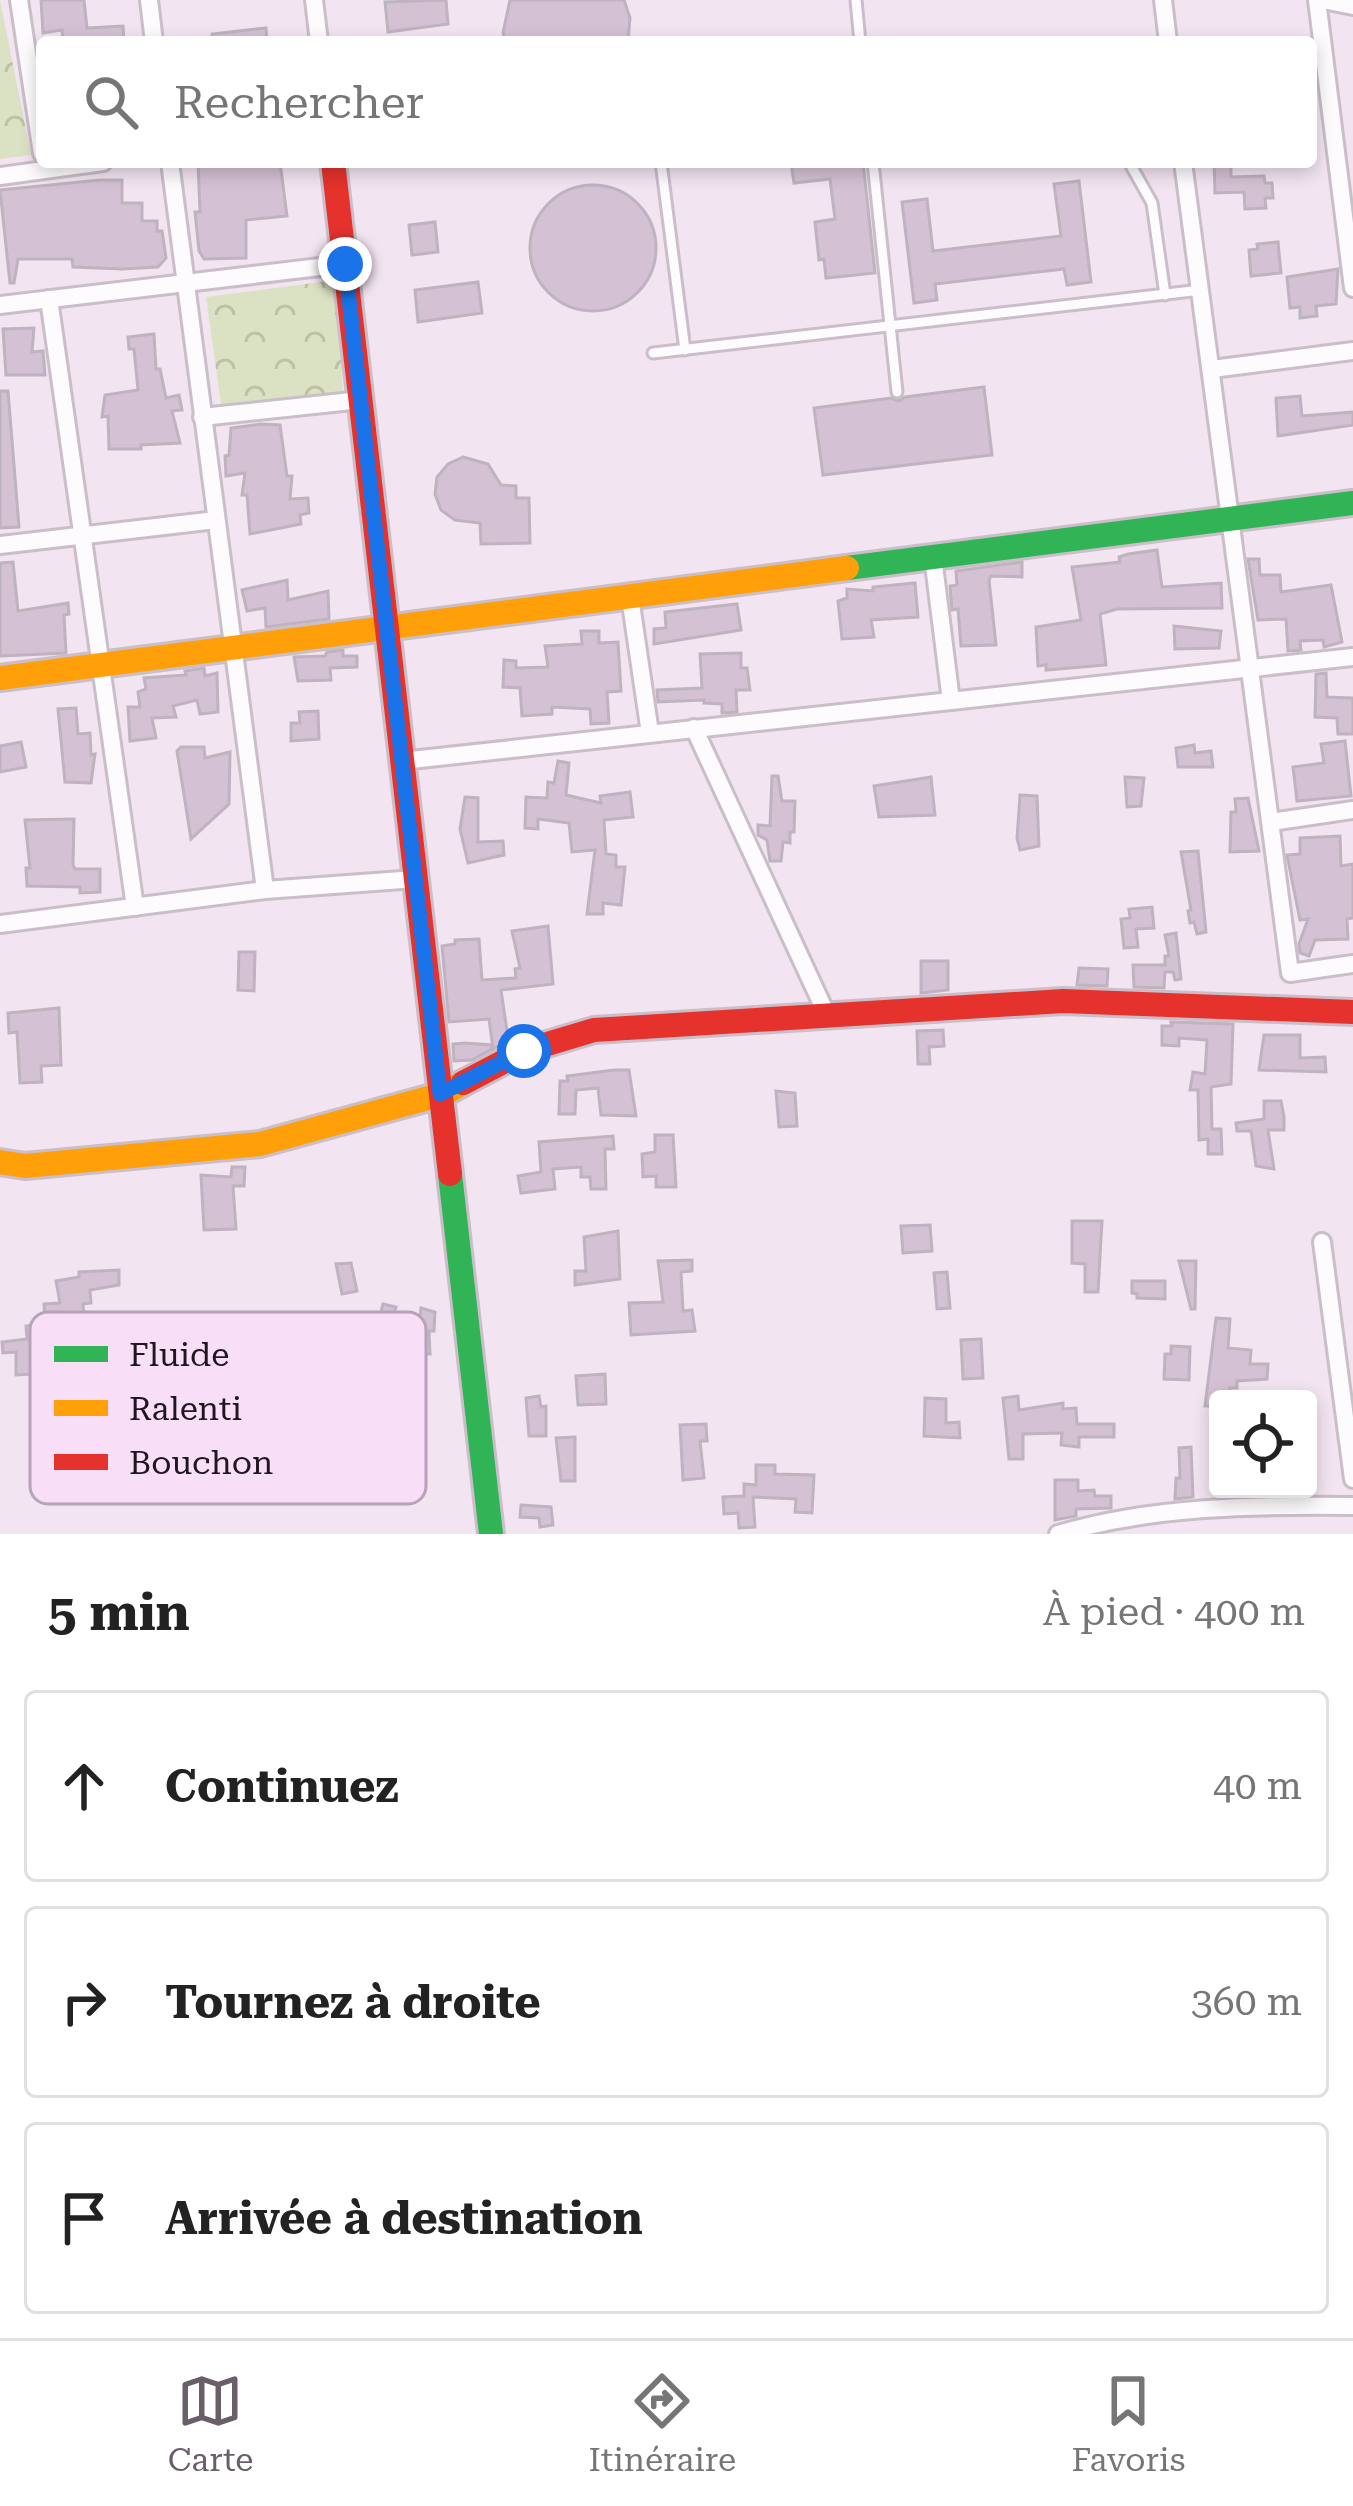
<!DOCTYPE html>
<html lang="fr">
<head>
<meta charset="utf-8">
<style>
  :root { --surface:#fff; --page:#f6f6f6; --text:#222; --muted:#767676; --line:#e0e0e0; --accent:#695e69 }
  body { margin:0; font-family:"Roboto Serif",serif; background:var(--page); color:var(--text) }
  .controls { position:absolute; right:36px; bottom:36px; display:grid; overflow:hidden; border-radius:12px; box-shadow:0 6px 18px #0003 }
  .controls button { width:108px; height:108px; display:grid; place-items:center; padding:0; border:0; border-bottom:3px solid var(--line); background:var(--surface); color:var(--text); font:60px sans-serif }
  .stop { position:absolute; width:36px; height:36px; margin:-27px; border:9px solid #1a73e8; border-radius:50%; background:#fff }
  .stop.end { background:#1a73e8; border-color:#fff; box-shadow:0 3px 12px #0008 }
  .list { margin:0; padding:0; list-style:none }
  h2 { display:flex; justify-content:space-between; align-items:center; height:156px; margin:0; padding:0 48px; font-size:51px }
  h2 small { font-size:39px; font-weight:400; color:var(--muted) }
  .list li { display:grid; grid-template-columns:78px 1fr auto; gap:36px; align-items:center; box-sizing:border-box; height:192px; margin:0 24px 24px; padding:0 24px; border:3px solid var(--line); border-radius:12px }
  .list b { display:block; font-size:45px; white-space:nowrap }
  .list em { font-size:39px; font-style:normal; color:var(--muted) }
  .icon { flex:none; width:66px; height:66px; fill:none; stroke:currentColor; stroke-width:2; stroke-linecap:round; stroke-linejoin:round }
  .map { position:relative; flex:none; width:1353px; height:1534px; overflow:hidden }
  .search { position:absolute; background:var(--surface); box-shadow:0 6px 18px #0003; left:36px; right:36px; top:36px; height:132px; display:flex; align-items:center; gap:30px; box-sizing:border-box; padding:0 42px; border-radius:12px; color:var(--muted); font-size:45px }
  .sheet { height:804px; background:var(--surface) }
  nav { display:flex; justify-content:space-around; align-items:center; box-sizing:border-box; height:168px; border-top:3px solid var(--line); background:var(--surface); font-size:33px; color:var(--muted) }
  nav a { display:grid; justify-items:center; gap:6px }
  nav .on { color:var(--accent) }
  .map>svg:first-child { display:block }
</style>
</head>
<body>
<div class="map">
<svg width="1353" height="1534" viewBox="0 0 1353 1534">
  <defs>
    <pattern id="park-crowns" width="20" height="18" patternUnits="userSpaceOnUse" patternTransform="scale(3)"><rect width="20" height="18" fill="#dbe2c3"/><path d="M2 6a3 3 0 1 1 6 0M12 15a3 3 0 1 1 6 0" fill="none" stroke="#bcc1a7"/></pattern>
  </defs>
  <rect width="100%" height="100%" fill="#f3e4f2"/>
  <!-- park -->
  <g fill="url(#park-crowns)">
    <path d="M0,0L31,155L0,159Z"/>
    <path d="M336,280L343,395L221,404L206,297Z"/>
  </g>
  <!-- building -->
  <g fill="#d5c1d4" stroke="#beb3be" stroke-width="3">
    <path d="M41,0H84L87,28L123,26L124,42H63L62,30L43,33Z"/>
    <path d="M446,0L448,24L388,32L385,2Z"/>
    <path d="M510,0H624L630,18L628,42H506L503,33Z"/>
    <path d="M266,28L267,42H212V34Z"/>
    <path d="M198,162H280L287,216L246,220V258L204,259L199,251L195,212H200Z"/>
    <path d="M791,162H863L875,273L826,278L824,259L819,260L815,222L835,219L830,179L794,183Z"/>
    <path d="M1214,162H1231V177L1264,176L1265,183H1272L1273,198H1265L1266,208L1245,209L1244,192L1215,193Z"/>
    <path d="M100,180H122V203H142V221H157V231H162L166,258L158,267L122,269L73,267L72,259H18L14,283H10L0,190Z"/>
    <path d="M1079,181L1091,282L1067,285L1064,269L935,284L937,300L914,303L902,202L927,199L933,251L1061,236L1054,184Z"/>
    <circle cx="593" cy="248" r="63"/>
    <path d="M435,222L438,252L412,255L409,225Z"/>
    <path d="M1278,242L1281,273L1251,276L1249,250L1258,249L1257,244Z"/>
    <path d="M1338,269L1336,304L1316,306L1317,316L1300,318V307L1290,308L1287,277Z"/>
    <path d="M478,282L482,313L418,322L415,290Z"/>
    <path d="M34,328L32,352L43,351L45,375H6L3,329Z"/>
    <path d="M154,334L156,369H160L166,398L179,395L182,410L172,411L180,443L141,445V449H109L108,416L102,417L105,395L138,390L134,349H129L128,337Z"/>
    <path d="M984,387L992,455L823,475L814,408L891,398L899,401L905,397Z"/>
    <path d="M0,391H8L19,527L0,528Z"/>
    <path d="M1300,396L1302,416L1353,412V425L1278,436L1276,398Z"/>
    <path d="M261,424L280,425L287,476H292L290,499L308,498L309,513L300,515L301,524L250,534L247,495H242L245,473L226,476L225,456L229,455L231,428Z"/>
    <path d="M463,457L488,464L501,485L516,486V498H529L530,543L481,544L480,523L455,520L441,510L435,494L437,477L448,464Z"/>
    <path d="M1157,550L1162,587L1221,583L1222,608L1117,609L1100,614L1106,665L1046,670V665L1038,666L1036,627L1081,620L1072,567L1120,562L1119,557L1128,554Z"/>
    <path d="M1248,559H1259L1260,575H1280L1281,592L1331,585L1342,642L1324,647L1323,640L1300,641L1301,650L1288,651L1286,619L1258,620Z"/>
    <path d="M13,562L18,611L68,603L69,614L64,615L66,653L0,656V563Z"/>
    <path d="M1022,562V577L991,576L989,580L996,645L961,646L958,609L952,610L950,586L957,585L956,571Z"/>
    <path d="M287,580L288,600L328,591L329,619L266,627L265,608L247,611L242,590Z"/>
    <path d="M915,583L918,617L871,620L874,637L842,639L838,601L847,598V589L873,591V587Z"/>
    <path d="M737,604L741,630L654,644V629L666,628L665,612Z"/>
    <path d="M1174,626L1221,631L1219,648L1175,649Z"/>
    <path d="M581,631H599V643L618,642L621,691L607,692L609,723L591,724L590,709L552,707V714L522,716L520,688L503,687L504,660L516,661V668L548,667L545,646L582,644Z"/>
    <path d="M343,650V656H357V667L330,668L331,680L298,681L294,657L325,656L327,652Z"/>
    <path d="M741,653V668H747L750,690H736L737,712L722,713V704L704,703V700L658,702L657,690L702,688L700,654Z"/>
    <path d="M204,668L205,676L217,673L218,712L200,714L197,700L173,706L176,717L152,718L156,738L130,741L128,707H140L138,692L146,689L144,678L186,675L185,671Z"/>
    <path d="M1326,673L1327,697L1353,698V734H1338L1337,718L1315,717L1316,674Z"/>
    <path d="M76,708L78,734L90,733L91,755L95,754L91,783L65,782L58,709Z"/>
    <path d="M318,711L319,739L291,741V723H300L299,712Z"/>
    <path d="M1345,741L1351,796L1297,801L1293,767L1324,763L1321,744Z"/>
    <path d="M21,742L26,767L0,772V746Z"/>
    <path d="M1194,745L1195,753L1211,751L1213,767H1178L1176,748Z"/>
    <path d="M181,747H204L205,758L230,752L229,804L191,839L177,751Z"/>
    <path d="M558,761L569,763L566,795L601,803L600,796L630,792L633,817L604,820L606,854L616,855V867H625L621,905L603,903V914H587L595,850L572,852L569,823L538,819V829L525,828L526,797L547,798L548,782L554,783Z"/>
    <path d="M772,776H778L782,801H795L794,832H790V843L783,842L781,861H770L767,840L758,835V825L770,826Z"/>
    <path d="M931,777L935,815L879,817L874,786Z"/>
    <path d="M1125,777L1144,778L1141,806L1127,807Z"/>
    <path d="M1020,795L1037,796L1039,846L1020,850L1017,838Z"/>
    <path d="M465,797L478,798V842L503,841L504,855L468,863L460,829Z"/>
    <path d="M1248,798L1259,851L1230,852L1231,812H1236L1235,799Z"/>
    <path d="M74,819L73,865L75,869H100V892L80,893V887L27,886L26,868H30L25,820Z"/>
    <path d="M1340,836L1341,866L1353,864V918L1347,919L1348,939L1315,940L1309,956L1300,953L1299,944L1308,919L1300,920L1287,855L1300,854V838Z"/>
    <path d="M1198,851L1206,932L1197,934L1194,922L1190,923L1188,911L1191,910L1181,852Z"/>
    <path d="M1152,907L1154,928L1136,929L1138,947L1124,948L1121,919L1130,918L1129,909Z"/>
    <path d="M548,926L553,984L501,990L507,1031L517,1030L518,1036L493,1049L489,1019L449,1022L442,946L455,944V940L479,939L482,980L516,978L515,969L520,968L512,931Z"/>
    <path d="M1176,933L1181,979L1175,980L1173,972H1165L1164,988L1134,987L1133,965H1165V956H1169L1165,935Z"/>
    <path d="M239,952H255L254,991L238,990Z"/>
    <path d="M921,961H948V990L921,993Z"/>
    <path d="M1079,968L1108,969L1107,986L1077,985Z"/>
    <path d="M59,1008L61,1065L41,1066L42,1082L20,1083L17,1032L9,1033L8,1013Z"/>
    <path d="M1171,1022L1233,1024L1231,1084L1211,1087L1212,1129H1221L1222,1154H1208V1139L1199,1140L1198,1090H1190L1193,1072L1205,1074L1207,1040L1179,1038V1046L1162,1045V1026H1172Z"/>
    <path d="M943,1030L944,1046L929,1047L930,1064H918L917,1031Z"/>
    <path d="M1264,1035H1300V1058L1325,1057L1326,1072L1259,1070Z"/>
    <path d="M465,1043L492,1045V1049L472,1060L454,1061L453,1044Z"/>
    <path d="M614,1070H629L636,1116L601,1115L598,1088L576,1090L575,1114H559L560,1081H568L567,1076Z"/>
    <path d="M776,1091L795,1093L797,1126L779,1127Z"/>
    <path d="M1264,1101H1281L1284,1117V1130H1268L1274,1169L1256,1166L1251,1131H1237L1236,1123L1264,1119Z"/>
    <path d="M655,1135H673L676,1187H656V1176L643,1177L642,1154L655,1152Z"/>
    <path d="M613,1136L614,1149H605L606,1189H591L590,1177H581V1167L553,1169L555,1189L521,1193L518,1176L541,1172L539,1142Z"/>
    <path d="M232,1167H245L244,1186H233L236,1229L204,1230L201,1175L231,1177Z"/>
    <path d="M1072,1221H1102L1098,1292H1085V1264L1072,1263Z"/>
    <path d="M930,1225L932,1251L903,1253L901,1226Z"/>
    <path d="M618,1231L620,1279L575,1285V1271H586L584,1237Z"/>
    <path d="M692,1260V1271L681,1272L683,1311L692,1310L695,1331L631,1335L629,1303L663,1302L658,1261Z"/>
    <path d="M1179,1261H1196L1195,1309H1191Z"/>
    <path d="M351,1263L357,1291L342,1294L336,1264Z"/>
    <path d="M119,1270V1285L90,1290L91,1303L83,1304L85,1333L71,1334V1321L45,1322L44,1304L60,1303L56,1281L79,1277V1272Z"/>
    <path d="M947,1272L950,1308L937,1309L934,1273Z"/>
    <path d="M1132,1281H1165V1299L1137,1298V1294L1132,1293Z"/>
    <path d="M383,1304L396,1307L385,1346L417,1345L421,1308L435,1312L434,1331H429L430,1354H422L425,1375L399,1379L402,1411L388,1412L387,1403L347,1402L346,1409L332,1406L337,1381L375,1383L371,1359L358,1358L360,1343L373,1345Z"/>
    <path d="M1216,1318L1230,1319L1228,1348L1251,1350L1250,1364H1268L1267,1379L1237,1381V1388H1230V1398L1218,1399V1406H1205Z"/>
    <path d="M43,1324L44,1338L34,1339L32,1374L16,1375V1352L3,1353L2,1342L27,1339L26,1326Z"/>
    <path d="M981,1339L983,1378L963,1379L961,1340Z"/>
    <path d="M1171,1346L1190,1347L1189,1380L1164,1379L1165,1354H1171Z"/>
    <path d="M605,1374L606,1404L578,1405L576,1376Z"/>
    <path d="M539,1396L541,1407L546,1406V1436H529L526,1398Z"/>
    <path d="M1018,1396L1019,1410L1063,1403V1409L1076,1408L1077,1424H1114V1437H1079V1447L1061,1445L1062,1433L1023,1434V1459H1009L1003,1398Z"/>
    <path d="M925,1398L946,1399V1423L959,1422L960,1438L924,1436Z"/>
    <path d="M706,1424L707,1441H700L704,1478L683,1480L680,1425Z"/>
    <path d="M575,1437V1481H561L556,1438Z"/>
    <path d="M1191,1447L1193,1497L1175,1499L1176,1478H1180L1179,1448Z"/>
    <path d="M756,1465H775V1474L814,1475L812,1513L795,1512L796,1499L753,1497L755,1527L739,1528L738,1513L724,1514L723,1497L744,1496V1484L756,1485Z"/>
    <path d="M1055,1480H1078V1491L1094,1490L1095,1496H1111V1508L1076,1509V1516L1055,1520Z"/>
    <path d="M521,1505L551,1507L553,1525L540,1527L539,1518L520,1517Z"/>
  </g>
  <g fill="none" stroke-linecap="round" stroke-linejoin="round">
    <!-- lane casing -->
    <g stroke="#cabec9" stroke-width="15">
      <g id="lane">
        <path d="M856,0L860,42"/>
        <path d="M661,162L685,350"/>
        <path d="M873,162L897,392"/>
        <path d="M1129,162L1152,203L1165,295"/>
        <path d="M653,353L1201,290"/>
      </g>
    </g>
    <!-- street casing -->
    <g stroke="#cabec9" stroke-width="22">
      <g id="street">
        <path d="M19,0L42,153"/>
        <path d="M149,0L154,42"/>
        <path d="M314,0L319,42"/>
        <path d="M1163,0L1168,42"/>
        <path d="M1317,0L1353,288"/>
        <path d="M1323,0L1353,6"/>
        <path d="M170,162L265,890"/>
        <path d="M1183,162L1290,973L1353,964"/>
        <path d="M0,176L103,162"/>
        <path d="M49,299L135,907"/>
        <path d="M0,305L345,264"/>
        <path d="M1212,369L1353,351"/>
        <path d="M202,417L361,400"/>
        <path d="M0,545L216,520"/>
        <path d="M933,557L951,701"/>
        <path d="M630,597L650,733"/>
        <path d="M694,728L827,1015"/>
        <path d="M402,761L1353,657"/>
        <path d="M1271,822L1353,810"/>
        <path d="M0,924L265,890L416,879"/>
        <path d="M1322,1242L1353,1479"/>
        <path d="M1058,1534C1152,1506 1255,1505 1353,1506"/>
      </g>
    </g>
    <!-- fast casing -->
    <g stroke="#cabec9" stroke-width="30">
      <g id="fast">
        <path d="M847,568L1353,503"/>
        <path d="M450,1174L491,1534"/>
      </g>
    </g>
    <!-- slow casing -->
    <g stroke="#cabec9" stroke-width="30">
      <g id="slow">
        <path d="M0,678L847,568"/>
        <path d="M0,1162L25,1166L260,1144L443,1094L463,1083"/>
      </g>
    </g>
    <!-- jam casing -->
    <g stroke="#cabec9" stroke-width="30">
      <g id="jam">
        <path d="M333,162L450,1174"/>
        <path d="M463,1083L524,1051L594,1030L1063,1001L1353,1012"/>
      </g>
    </g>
    <!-- lane -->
    <use href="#lane" stroke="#fdfbfd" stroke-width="9"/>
    <!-- street -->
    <use href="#street" stroke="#fdfbfd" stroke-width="16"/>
    <!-- fast -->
    <use href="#fast" stroke="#30b455" stroke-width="24"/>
    <!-- slow -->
    <use href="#slow" stroke="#ff9f0a" stroke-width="24"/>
    <!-- jam -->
    <use href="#jam" stroke="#e5322d" stroke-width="24"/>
  </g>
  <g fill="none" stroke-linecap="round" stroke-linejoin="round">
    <!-- route -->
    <path stroke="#1a73e8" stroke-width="15" d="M345,264L440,1094L524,1051"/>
  </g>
  <!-- legend -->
  <rect x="30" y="1312" width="396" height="192" rx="18" fill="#f9def8" stroke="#b8a2b7" stroke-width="3"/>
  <rect x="54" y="1346" width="54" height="16" fill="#30b455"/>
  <rect x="54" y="1400" width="54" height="16" fill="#ff9f0a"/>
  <rect x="54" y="1454" width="54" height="16" fill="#e5322d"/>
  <g font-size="33" fill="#1f161f">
    <text x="129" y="1366">Fluide</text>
    <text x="129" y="1420">Ralenti</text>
    <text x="129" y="1474">Bouchon</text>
  </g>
</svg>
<div class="controls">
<button><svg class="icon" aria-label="locate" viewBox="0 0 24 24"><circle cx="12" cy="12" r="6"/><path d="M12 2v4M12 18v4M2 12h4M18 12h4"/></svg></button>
</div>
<div class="stop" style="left:524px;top:1051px"></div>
<div class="stop end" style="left:345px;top:264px"></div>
<div class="search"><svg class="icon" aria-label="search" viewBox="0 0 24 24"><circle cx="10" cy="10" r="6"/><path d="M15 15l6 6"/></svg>Rechercher</div>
</div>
<section class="sheet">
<h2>5 min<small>À pied · 400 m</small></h2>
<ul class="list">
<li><svg class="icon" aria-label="ahead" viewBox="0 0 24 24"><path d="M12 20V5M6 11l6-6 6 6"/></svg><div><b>Continuez</b></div><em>40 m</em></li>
<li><svg class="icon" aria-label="right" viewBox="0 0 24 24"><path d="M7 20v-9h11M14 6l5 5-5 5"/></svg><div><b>Tournez à droite</b></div><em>360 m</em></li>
<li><svg class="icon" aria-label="arrive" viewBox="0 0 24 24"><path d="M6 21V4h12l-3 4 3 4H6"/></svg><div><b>Arrivée à destination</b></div></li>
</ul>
</section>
<nav>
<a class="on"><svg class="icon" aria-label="map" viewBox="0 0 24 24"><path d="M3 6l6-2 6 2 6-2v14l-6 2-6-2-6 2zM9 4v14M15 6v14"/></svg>Carte</a>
<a><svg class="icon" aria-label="directions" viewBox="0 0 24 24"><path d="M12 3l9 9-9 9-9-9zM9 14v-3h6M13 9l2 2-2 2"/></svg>Itinéraire</a>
<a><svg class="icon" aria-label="saved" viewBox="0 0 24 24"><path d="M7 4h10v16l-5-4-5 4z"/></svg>Favoris</a>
</nav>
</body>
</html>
